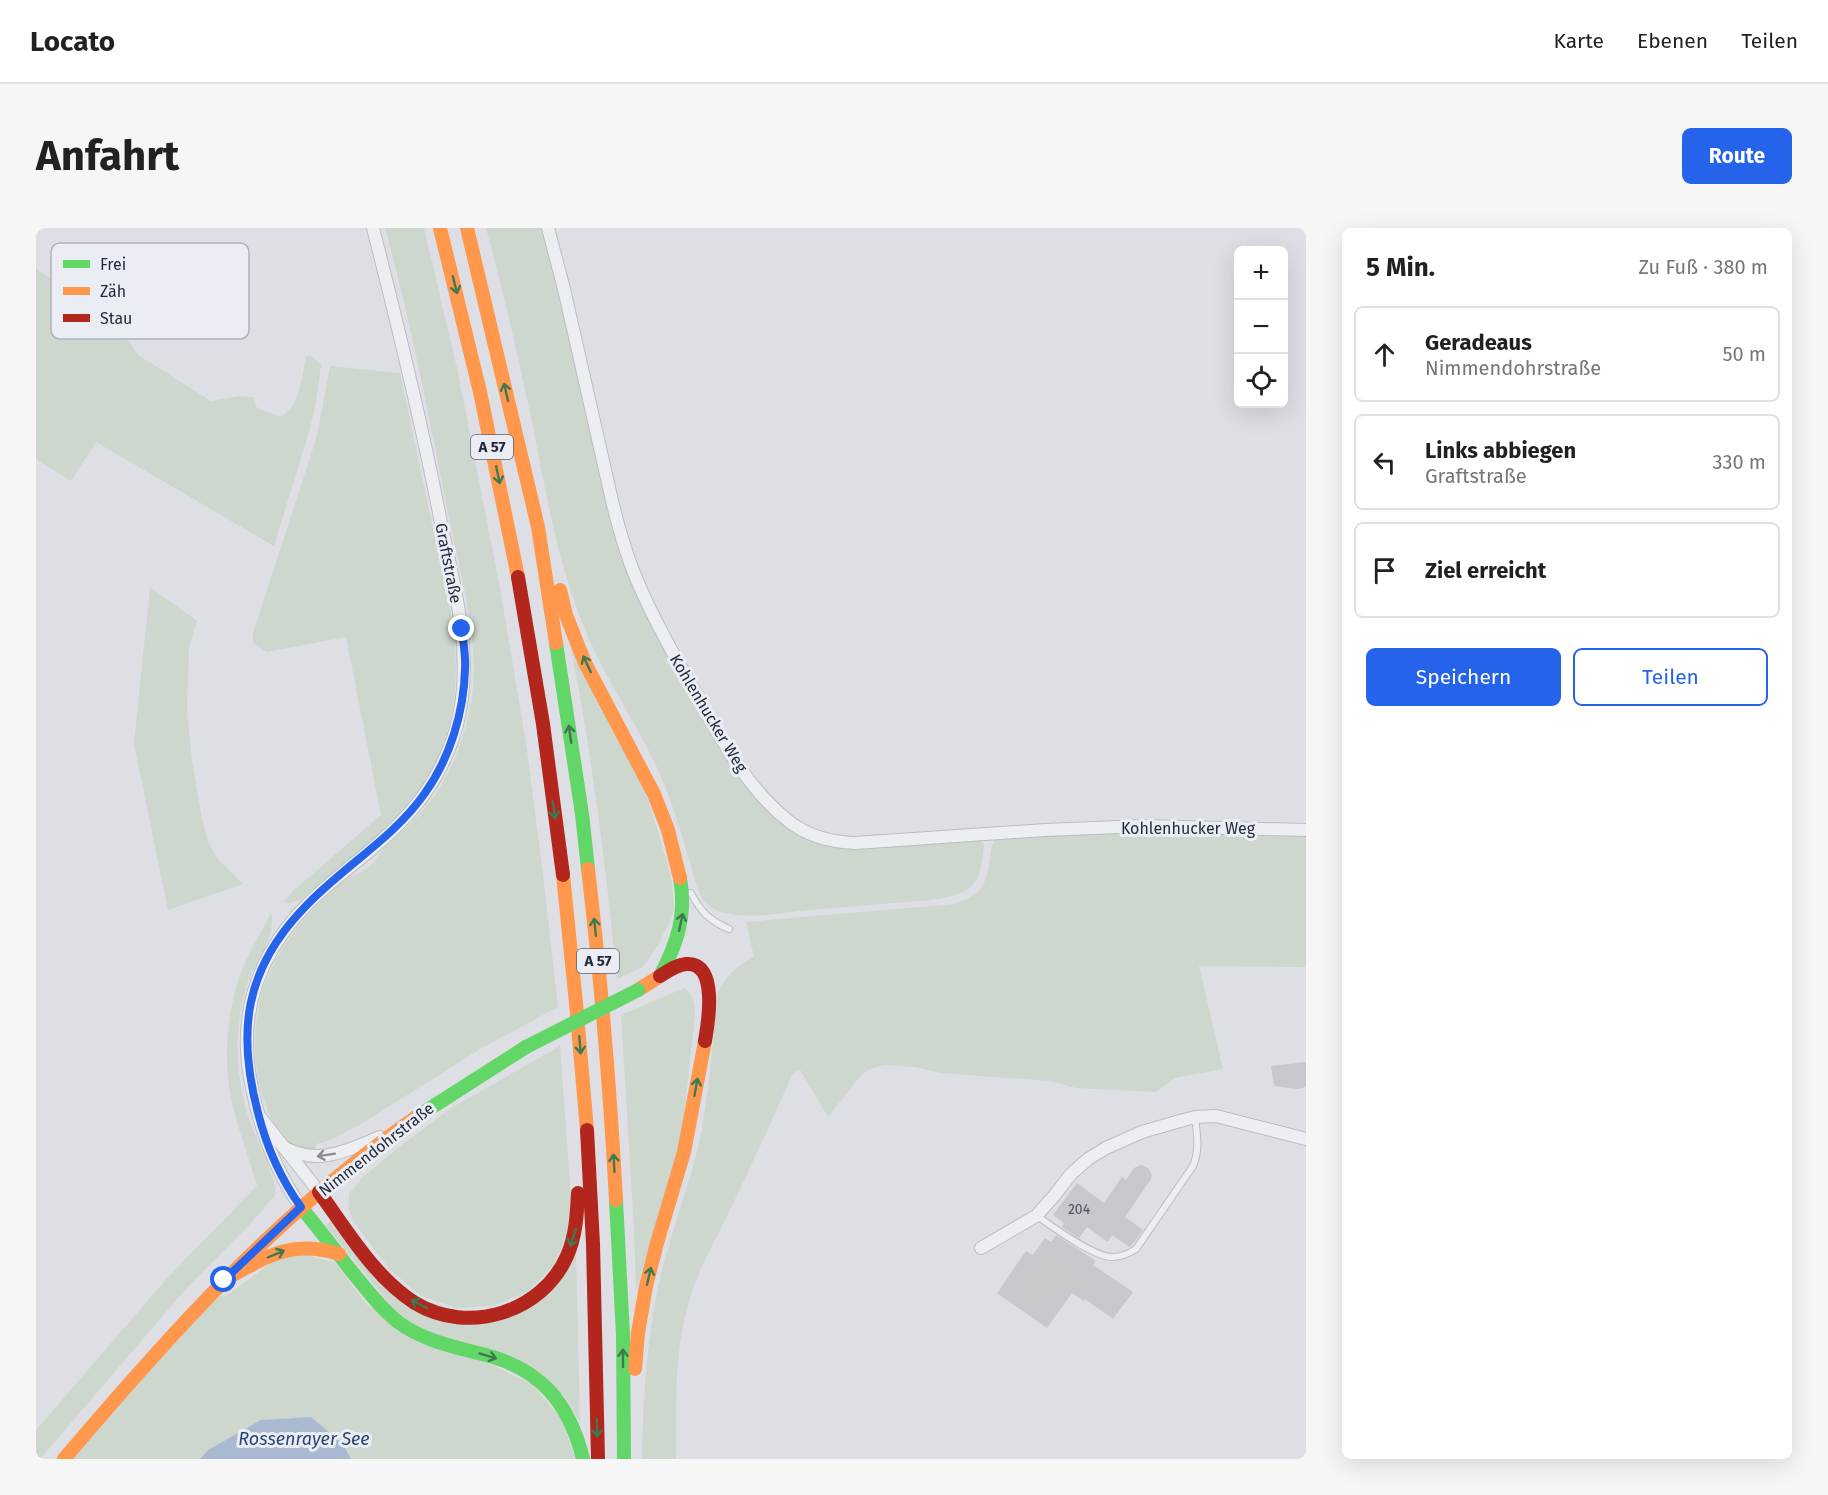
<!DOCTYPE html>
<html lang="de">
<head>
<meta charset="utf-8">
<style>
  :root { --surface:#fff; --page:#f6f6f6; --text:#202124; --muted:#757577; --line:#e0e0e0; --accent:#2563eb }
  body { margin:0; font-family:"Fira Sans",sans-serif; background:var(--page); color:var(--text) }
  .controls { position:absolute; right:18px; top:18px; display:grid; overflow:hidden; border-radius:9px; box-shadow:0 6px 24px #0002 }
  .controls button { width:54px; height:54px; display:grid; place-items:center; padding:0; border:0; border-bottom:2px solid var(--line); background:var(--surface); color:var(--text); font:30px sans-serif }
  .stop { position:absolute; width:18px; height:18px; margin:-14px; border:4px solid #2563eb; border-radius:50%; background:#fff }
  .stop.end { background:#2563eb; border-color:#fff; box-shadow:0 2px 6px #0008 }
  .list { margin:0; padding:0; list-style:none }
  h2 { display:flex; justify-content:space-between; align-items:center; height:78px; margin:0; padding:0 24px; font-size:26px }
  h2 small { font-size:20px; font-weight:400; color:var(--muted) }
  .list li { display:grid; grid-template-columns:39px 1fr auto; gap:18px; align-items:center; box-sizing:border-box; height:96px; margin:0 12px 12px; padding:0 12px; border:2px solid var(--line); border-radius:9px }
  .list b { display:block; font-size:22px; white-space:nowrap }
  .list p { margin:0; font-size:20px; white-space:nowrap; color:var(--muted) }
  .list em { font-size:20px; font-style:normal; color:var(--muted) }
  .actions { display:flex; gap:12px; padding:18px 24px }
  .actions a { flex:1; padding:14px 0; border:2px solid var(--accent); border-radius:9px; text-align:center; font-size:21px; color:var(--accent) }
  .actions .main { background:var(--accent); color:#fff }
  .icon { flex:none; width:33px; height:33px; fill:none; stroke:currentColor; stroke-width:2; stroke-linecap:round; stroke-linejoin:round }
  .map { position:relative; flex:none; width:1270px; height:1231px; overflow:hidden; border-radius:9px }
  header { display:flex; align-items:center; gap:36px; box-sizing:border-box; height:84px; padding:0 30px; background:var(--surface); border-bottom:2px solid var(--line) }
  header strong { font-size:28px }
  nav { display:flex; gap:33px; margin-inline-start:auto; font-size:21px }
  .intro { display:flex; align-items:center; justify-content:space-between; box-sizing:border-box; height:144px; padding:0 36px }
  h1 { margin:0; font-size:42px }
  .button { padding:15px 27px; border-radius:9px; background:var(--accent); color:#fff; font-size:21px; font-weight:700 }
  main { display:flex; gap:36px; padding:0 36px }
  aside { flex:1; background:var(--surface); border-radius:9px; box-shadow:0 6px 24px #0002 }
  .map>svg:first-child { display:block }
</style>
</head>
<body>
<header>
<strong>Locato</strong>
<nav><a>Karte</a><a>Ebenen</a><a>Teilen</a></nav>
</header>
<div class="intro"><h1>Anfahrt</h1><a class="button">Route</a></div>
<main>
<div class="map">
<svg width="1270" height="1231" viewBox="0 0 1270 1231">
  <rect width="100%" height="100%" fill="#dedfe4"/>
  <!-- green -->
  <g fill="#cdd7cd">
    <path d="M349,0H388L421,140L464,360L490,515L507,646L522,779L444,821L327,895L295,912L281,916L278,923C273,922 268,921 263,920C242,912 232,885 226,865C218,841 218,813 221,788C229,733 264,690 306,655C314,648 324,645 333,639C340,633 343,626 349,619C353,614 360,610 364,605C376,595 387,583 396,571C416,543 429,509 435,475C445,414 425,349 413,290C394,193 375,95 349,0Z"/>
    <path d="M450,0H507L543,147L570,273L585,325L603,372L616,399L685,523L698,542L769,610C785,617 799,620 816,621L945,613L948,617C945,660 934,667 894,672C853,675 813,679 773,682C744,685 708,693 680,682C671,678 666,671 662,662C649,619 638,574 618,533C593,483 561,437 542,384C520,324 509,261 497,199C483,132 468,66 450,0Z"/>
    <path d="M0,41L37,65L43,63L51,66L58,82L95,116L102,127L175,173L204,168L217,169L221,180L244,189C264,180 266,148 270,128L274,127L285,137L280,175L273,204L238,318L60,214L35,253L0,231Z"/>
    <path d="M294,138L364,145L417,395C425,462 418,520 373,575C344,612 300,641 264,672L253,675L247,674L258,662L345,587L310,409L231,424L217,415V405L281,208Z"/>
    <path d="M114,359L161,393L153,420L151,482L156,534L167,595L172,614L182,631L207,656L132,682L98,516Z"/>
    <path d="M534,416L610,564L635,647L638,678L636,689L624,713L611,734L606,739L581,751C570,639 556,526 534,416Z"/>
    <path d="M1121,604L1270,609V739L1163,738L1187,841L1139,850L1120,864L1040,860L1014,853L905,845L879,839L848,837L834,841L825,847L792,889L764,842L757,845C737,891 716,936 694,982C680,1012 662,1041 653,1073C638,1124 640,1178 640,1231H606C607,1164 612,1092 630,1027C642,984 658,944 666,900C674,855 677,809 682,764C690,746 702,738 718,729L710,694L919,676C946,666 950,658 954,630C955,623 955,617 959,612L1058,605Z"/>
    <path d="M235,685C241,706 220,733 212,753C207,767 204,783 203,798C199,829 204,864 214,894C220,912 242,950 239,967L217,993L148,1063L4,1231H0V1202L133,1048L221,958C213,928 201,900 195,870C187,830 191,785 204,747C212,725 225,705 235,685Z"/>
    <path d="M648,760C658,765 659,777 659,788L646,906L600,1063L598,1001L585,787Z"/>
    <path d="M524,818L536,983L533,1002L517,1038L491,1064L458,1078L421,1080L385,1068L355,1043L317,993L312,980L313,966L328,948L367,916L415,880Z"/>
    <path d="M294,993L353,1061L454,1094L540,1025L544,1194L527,1166L366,1091L290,998Z"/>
    <path d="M261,1024L299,1035L331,1077L496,1156L527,1193L539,1231H315L307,1216L275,1189L225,1192L173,1222L164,1231H28L173,1067L190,1068L239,1032Z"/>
  </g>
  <!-- water -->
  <path fill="#aab9d2" d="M275,1189L307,1216L315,1231H164L172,1222L225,1192Z"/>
  <!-- building -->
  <g fill="#c6c8cc">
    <path d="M1270,834V859L1262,861L1238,858L1235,838Z"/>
    <path d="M1105,937L1112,940L1116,947L1115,951L1089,989L1107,1002L1095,1018L1093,1019L1076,1007L1072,1014L1051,999L1043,1010L1026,999L1028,995L1017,987L1041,955L1068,975L1086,949L1090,952L1098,940Z"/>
    <path d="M1020,1007L1060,1033L1057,1037L1097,1064L1077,1091L1049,1071L1048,1073L1036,1065L1011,1100L961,1065L990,1023L997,1027L1009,1010L1015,1014Z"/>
  </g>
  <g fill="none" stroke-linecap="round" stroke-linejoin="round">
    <!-- lane casing -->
    <g stroke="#bcbdc2" stroke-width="8">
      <g id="lane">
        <path d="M655,665C664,683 674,693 693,701"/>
        <path d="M1001,988C1017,999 1059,1030 1077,1029C1086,1029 1093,1025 1100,1021L1157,938C1164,921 1161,907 1159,889"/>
      </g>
    </g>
    <!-- street casing -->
    <g stroke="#bcbdc2" stroke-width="14">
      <g id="street">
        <path d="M512,0L528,61L577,277C584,305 592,333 604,359C620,397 641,432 661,468C686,513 713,563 755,595C774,609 795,614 819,615L1009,602L1107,598L1270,602"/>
        <path d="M225,890L283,964"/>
        <path d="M247,919C282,938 310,923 344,909"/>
        <path d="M265,979C239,943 225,904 216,860C198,778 228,712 290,659C319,634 350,612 375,583C398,557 416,522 423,488C437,423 418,358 405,295C386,196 362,98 337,0"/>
        <path d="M945,1020L1000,988L1018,968L1035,946L1052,931L1070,920L1106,904L1144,893L1159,889L1180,888L1270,911"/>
      </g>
    </g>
    <!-- lane -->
    <use href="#lane" stroke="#edeef1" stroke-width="6"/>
    <!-- street -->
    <use href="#street" stroke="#edeef1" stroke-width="12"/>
    <!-- fast -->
    <g stroke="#63d668" stroke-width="14">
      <path d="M520,415L546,586L552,641"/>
      <path d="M624,748C641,716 651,687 644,650"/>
      <path d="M379,890L490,819"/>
      <path d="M580,972L587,1107L588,1231"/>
      <path d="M265,979C281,999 297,1019 313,1040C328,1058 343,1079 362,1094C386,1112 418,1119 446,1126C504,1140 533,1174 547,1231"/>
    </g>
    <!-- slow -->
    <g stroke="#ff974d" stroke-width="14">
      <path d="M404,0L444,164L482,349"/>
      <path d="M431,0L502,299L520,415"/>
      <path d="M524,362L530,387L549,435L618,566L632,602L644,650"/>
      <path d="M552,641C565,751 574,861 580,972"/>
      <path d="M527,647L540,775L551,902"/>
      <path d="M602,762L624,748"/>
      <path d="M188,1052C230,1029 254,1011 303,1026"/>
      <path d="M599,1141L602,1105L610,1058L621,1015L648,924L669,813"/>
      <path d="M28,1231C134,1106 243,984 379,890"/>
    </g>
    <!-- jam -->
    <g stroke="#b3261e" stroke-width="14">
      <path d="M482,349L507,496L527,647"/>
      <path d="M624,748C632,743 640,737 650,736C683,733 672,796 669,813"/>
      <path d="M551,902L557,1016L562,1231"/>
      <path d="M283,964C311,1002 338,1049 379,1075C432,1107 506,1085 531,1028C540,1008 541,986 542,965"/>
    </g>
    <!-- fast-bridge -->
    <path stroke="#63d668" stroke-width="14" d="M490,819L602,762"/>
  </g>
  <!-- one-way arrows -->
  <defs><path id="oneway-shaft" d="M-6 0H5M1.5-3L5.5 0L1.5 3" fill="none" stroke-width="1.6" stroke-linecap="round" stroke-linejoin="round" transform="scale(1.5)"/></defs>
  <g stroke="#407850">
    <use href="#oneway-shaft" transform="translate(419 57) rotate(76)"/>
    <use href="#oneway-shaft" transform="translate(470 164) rotate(-103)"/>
    <use href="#oneway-shaft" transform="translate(462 247) rotate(78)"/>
    <use href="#oneway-shaft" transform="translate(551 436) rotate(-115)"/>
    <use href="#oneway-shaft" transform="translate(534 506) rotate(-98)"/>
    <use href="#oneway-shaft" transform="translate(518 582) rotate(82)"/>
    <use href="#oneway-shaft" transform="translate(645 694) rotate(-78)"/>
    <use href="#oneway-shaft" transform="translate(559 699) rotate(-96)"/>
    <use href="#oneway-shaft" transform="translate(544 817) rotate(85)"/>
    <use href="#oneway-shaft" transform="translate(660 859) rotate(-80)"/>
    <use href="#oneway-shaft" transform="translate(578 935) rotate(-93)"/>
    <use href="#oneway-shaft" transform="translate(537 1010) rotate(109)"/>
    <use href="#oneway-shaft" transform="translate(240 1026) rotate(-23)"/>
    <use href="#oneway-shaft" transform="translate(613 1048) rotate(-77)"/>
    <use href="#oneway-shaft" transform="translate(383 1076) rotate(-152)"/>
    <use href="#oneway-shaft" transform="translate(452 1128) rotate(17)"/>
    <use href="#oneway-shaft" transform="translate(587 1130) rotate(-90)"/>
    <use href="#oneway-shaft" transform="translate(561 1200) rotate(89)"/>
  </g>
  <use stroke="#888c97" href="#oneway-shaft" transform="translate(290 927) rotate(171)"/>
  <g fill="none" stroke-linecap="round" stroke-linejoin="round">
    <!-- route -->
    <path stroke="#2563eb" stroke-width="8" d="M188,1052L265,979C244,950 231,920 222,885C201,805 208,742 268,680C306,639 357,611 389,565C414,530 428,484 429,441C430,428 427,414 426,401"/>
  </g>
  <g text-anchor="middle" stroke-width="6" stroke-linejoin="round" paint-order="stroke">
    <!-- number labels -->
    <g font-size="14" fill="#4d5362">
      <text x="1043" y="986">204</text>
    </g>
    <!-- shield labels -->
    <g fill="#eaedf4" stroke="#5f6574" stroke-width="1.5">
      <rect x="435" y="207" width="42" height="24" rx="4.5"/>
      <rect x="541" y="721" width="42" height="24" rx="4.5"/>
    </g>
    <g font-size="15" font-weight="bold" fill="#242b3d">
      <text x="456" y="224">A 57</text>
      <text x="562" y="738">A 57</text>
    </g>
    <!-- street labels -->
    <g font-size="16" fill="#242b3d" stroke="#eaedf4">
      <text transform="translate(413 335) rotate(79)" y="6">Graftstraße</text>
      <text transform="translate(673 485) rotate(59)" y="6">Kohlenhucker Weg</text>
      <text x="1152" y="606">Kohlenhucker Weg</text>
      <text transform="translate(340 921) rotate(-38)" y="6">Nimmendohrstraße</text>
    </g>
    <!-- water labels -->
    <g font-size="18" font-style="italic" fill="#2c4673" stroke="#eaedf4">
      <text x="268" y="1217">Rossenrayer See</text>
    </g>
  </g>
  <!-- legend -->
  <rect x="15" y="15" width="198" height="96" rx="9" fill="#eaedf4" stroke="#afb3bd" stroke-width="1.5"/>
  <rect x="27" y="32" width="27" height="8" fill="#63d668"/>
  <rect x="27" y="59" width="27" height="8" fill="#ff974d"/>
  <rect x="27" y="86" width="27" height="8" fill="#b3261e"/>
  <g font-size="16" fill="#242b3d">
    <text x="64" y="42">Frei</text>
    <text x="64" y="69">Zäh</text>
    <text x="64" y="96">Stau</text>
  </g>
</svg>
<div class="controls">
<button>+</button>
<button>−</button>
<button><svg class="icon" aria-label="locate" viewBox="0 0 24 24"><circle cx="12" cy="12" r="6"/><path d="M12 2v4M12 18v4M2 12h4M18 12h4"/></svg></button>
</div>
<div class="stop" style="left:188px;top:1052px"></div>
<div class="stop end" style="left:426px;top:401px"></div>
</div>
<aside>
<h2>5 Min.<small>Zu Fuß · 380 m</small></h2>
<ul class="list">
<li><svg class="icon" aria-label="ahead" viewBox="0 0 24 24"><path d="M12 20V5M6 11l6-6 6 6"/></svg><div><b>Geradeaus</b><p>Nimmendohrstraße</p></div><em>50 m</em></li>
<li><svg class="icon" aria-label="left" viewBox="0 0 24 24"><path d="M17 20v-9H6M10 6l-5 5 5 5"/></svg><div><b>Links abbiegen</b><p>Graftstraße</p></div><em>330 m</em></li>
<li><svg class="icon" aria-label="arrive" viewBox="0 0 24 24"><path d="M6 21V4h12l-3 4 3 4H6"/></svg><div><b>Ziel erreicht</b></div></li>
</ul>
<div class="actions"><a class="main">Speichern</a><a>Teilen</a></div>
</aside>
</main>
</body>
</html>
